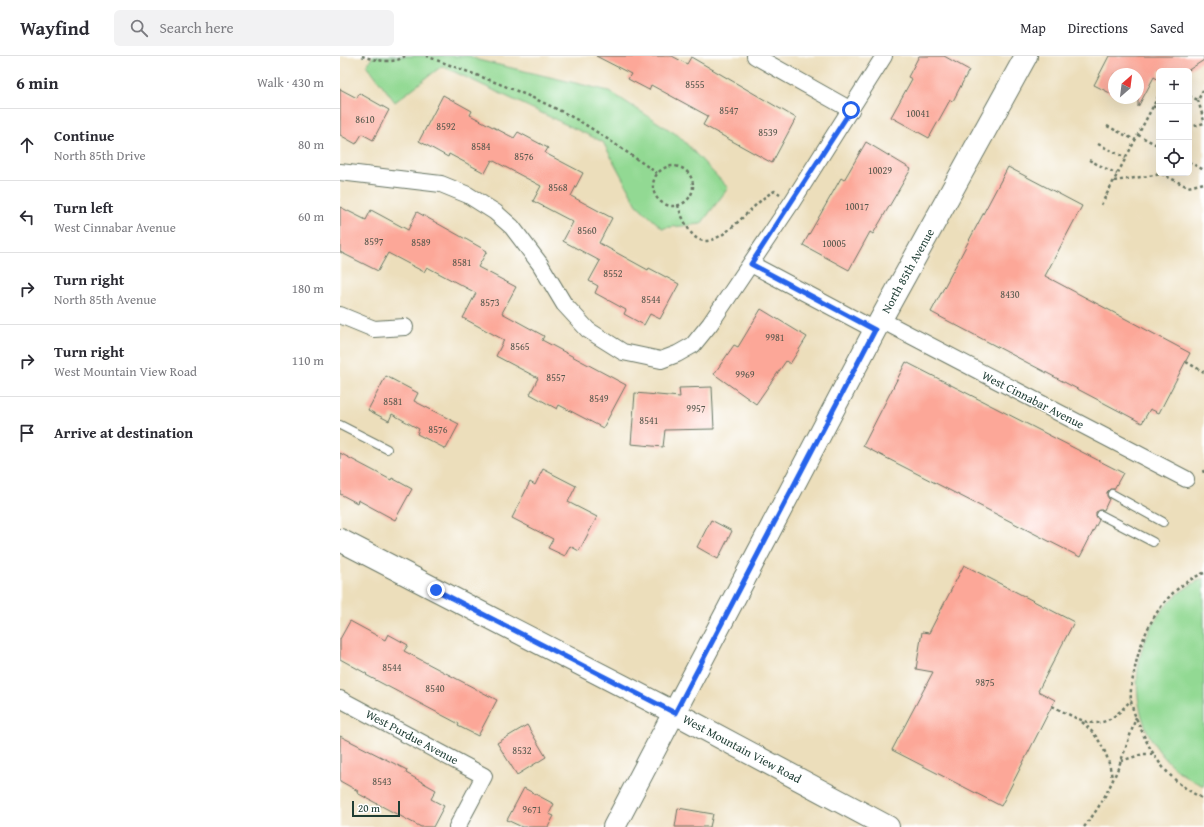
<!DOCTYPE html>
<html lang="en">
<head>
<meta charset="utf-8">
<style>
  :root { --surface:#fff; --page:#f2f2f3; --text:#2b2b33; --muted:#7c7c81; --line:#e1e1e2 }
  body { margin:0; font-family:"Gentium Book Plus",serif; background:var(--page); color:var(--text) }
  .controls { position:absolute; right:12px; top:12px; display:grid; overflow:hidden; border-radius:6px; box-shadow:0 4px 16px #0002 }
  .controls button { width:36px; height:36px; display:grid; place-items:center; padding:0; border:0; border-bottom:1px solid var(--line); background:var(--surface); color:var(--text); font:20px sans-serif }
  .compass { position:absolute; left:768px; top:12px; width:36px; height:36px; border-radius:50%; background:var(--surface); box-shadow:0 4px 16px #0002; rotate:28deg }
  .scale { position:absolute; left:12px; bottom:10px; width:48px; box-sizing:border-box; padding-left:4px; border:2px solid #1f3d34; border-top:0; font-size:11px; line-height:14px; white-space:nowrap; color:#1f3d34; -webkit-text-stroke:3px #fff; paint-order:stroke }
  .stop { position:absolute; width:12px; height:12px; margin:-9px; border:3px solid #2563eb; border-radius:50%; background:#fff }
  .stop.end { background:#2563eb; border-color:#fff; box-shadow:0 1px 4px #0008 }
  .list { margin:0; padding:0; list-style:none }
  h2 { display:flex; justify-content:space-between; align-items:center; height:52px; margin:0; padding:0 16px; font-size:17px }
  h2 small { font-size:13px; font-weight:400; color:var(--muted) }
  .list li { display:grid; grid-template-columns:26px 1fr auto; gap:12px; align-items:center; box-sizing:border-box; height:72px; padding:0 16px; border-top:1px solid var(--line) }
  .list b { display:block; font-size:15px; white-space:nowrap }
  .list p { margin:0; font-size:13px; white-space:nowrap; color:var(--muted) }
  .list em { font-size:13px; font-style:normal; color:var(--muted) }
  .icon { flex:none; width:22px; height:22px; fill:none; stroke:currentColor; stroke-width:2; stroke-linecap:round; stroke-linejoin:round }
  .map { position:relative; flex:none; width:864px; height:771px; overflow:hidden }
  header { display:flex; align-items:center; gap:24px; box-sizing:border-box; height:56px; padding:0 20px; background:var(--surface); border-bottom:1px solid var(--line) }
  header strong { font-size:19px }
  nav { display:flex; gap:22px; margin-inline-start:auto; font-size:14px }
  .search { width:280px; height:36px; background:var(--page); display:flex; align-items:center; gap:10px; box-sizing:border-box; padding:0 14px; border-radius:6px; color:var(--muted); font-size:15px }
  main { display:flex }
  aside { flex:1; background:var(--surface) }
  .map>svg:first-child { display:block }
</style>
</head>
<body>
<header>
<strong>Wayfind</strong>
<div class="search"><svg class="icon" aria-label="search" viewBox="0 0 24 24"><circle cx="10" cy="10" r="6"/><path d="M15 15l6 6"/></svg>Search here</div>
<nav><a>Map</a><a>Directions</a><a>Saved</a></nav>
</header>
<main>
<aside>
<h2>6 min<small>Walk · 430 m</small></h2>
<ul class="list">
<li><svg class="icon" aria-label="ahead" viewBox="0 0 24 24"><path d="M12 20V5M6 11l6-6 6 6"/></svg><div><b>Continue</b><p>North 85th Drive</p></div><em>80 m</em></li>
<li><svg class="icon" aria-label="left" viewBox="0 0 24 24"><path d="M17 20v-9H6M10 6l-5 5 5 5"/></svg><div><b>Turn left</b><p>West Cinnabar Avenue</p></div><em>60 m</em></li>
<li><svg class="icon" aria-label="right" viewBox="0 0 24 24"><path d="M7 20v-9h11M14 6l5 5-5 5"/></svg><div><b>Turn right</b><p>North 85th Avenue</p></div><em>180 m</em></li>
<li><svg class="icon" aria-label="right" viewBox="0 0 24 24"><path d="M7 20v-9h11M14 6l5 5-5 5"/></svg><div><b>Turn right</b><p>West Mountain View Road</p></div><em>110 m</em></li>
<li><svg class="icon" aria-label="arrive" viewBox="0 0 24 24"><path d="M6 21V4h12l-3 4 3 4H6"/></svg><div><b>Arrive at destination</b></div></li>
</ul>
</aside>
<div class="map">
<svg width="864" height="771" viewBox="0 0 864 771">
  <rect width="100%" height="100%" fill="#fff"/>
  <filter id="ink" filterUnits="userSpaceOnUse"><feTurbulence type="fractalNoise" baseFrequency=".025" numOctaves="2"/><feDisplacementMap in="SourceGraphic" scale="8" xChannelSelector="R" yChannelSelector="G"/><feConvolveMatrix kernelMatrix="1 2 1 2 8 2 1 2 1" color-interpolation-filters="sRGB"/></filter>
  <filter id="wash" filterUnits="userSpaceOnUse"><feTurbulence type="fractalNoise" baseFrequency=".012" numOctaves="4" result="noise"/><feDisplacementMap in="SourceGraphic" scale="16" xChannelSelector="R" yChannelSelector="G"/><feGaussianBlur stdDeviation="0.9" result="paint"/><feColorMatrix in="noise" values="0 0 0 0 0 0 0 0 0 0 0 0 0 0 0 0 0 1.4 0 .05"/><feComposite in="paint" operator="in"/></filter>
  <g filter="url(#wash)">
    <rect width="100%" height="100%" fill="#ecdebb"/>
    <!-- green -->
    <g fill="#92d993" stroke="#588b64">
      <path d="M33,0H130L138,4L269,35L339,80L388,132L361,168L322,172L297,149L263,86L102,10L55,46L27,9Z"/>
      <path d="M864,522V730C774,692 776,561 864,522Z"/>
    </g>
    <g id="blocks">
      <!-- building -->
      <g fill="#fca798">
        <path d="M256,0H332L347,8L351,1L456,62L432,107L363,69L368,60L311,29L309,34L288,23L291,18Z"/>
        <path d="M579,0H604L629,14L613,45L610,44L589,82L551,61L572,23L568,21Z"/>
        <path d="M769,0H864V4L847,15H819V24L814,21L798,51V18H774V39L754,29Z"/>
        <path d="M0,33L17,42L19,37L49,54L33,84L22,78L16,88L0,79Z"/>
        <path d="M103,39L132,55L130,59L174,82L178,76L208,92L205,97L243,117L231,140L272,162L259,187L308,214L309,212L339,228L320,263L310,258L304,269L284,258L286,254L255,237L258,230L249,225L260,205L223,185L233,166L193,145L201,130L152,104L145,117L109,98L108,101L79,85Z"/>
        <path d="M526,86L571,113L533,178L530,176L509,214L463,189L501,122L504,124Z"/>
        <path d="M668,111L742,150L705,220L850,297L819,357L810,353L802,367L591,256Z"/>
        <path d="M0,151L26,164L31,154L68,174L77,156L147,195L138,211L176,231L162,257L204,280L202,284L286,329L263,372L219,349L217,353L190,338L198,322L156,300L164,284L123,262L136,237L87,211L84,216L48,197L38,215L0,196Z"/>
        <path d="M421,253L467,281L450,308L446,305L416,348L374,318L394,289L398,291Z"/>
        <path d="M566,306L783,417L774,433H770L767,436V440L769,443L764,454H760L756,456V460L759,464L740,501L523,390Z"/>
        <path d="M46,320L78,337L74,345L119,368L106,393L77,378L79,373L52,358L49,365L28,354Z"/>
        <path d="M372,331L374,373L325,374L323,391L291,388L295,337L340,341L339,332Z"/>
        <path d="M0,397L51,424L52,422L72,433L55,464L18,444L17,447L0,438Z"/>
        <path d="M203,413L236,430L228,446L257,461L239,495L230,490L225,500L208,492L213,483L172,462L190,426L195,429Z"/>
        <path d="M371,464L392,475L378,503L357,491Z"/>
        <path d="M624,509L734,566L698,635L715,644L661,750L552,694L593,616L576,613L582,576L589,577Z"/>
        <path d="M10,565L45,584L48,578L68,589L64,595L157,644L138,680L118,670L119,668L26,619L27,618L0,603V583Z"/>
        <path d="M187,669L206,701L177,719L157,687Z"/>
        <path d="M0,680L67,714L66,717L96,734L91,743L104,750L93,771H81L17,737L18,735L0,725Z"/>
        <path d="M184,732L214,748L209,758L214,760L208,771H182L167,764Z"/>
        <path d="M338,752L373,758L370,771H335Z"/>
      </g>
    </g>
  </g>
  <g filter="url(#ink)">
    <use href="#blocks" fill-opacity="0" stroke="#677563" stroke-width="1"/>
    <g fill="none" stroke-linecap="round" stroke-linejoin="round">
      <!-- lane casing -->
      <g stroke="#677563" stroke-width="10">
        <g id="lane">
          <path d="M0,369L47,393"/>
          <path d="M772,438L823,466"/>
          <path d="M761,459L813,486"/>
        </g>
      </g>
      <!-- street casing -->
      <g stroke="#677563" stroke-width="18">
        <g id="street">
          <path d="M415,0L511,54"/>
          <path d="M0,116L101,128L128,139L155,156L172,171L200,208L224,248L248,274L283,296L321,304L337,298L353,289L370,268L452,146L544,0"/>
          <path d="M411,208L535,274"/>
          <path d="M0,259L34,273L65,271"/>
          <path d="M541,264L846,423"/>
          <path d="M0,643L144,720L117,771"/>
        </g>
      </g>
      <!-- secondary casing -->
      <g stroke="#677563" stroke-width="24">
        <g id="secondary">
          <path d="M0,484L335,657L548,771"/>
          <path d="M274,771L535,274L686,0"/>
        </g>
      </g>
      <!-- path -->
      <g stroke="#677563" stroke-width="2.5" stroke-dasharray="3 3" stroke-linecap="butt">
        <path d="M22,0C34,4 54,9 65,0"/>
        <path d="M86,0C138,20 192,38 241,66C267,82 292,100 317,117"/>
        <path d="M849,40L858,44L864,32"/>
        <path d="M858,44L864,65"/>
        <path d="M813,50L819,53"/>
        <path d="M849,68L854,70L864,67"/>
        <path d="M767,70L795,84"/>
        <path d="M798,79L819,90"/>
        <path d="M758,88L786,102"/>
        <path d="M749,104L777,118"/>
        <path d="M849,106L864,114"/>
        <circle cx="333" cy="130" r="20"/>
        <path d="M774,125L822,118L848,131L864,127"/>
        <path d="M338,149C340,157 344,165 348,172C370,213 411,144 435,135L440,138"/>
        <path d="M761,149L819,39"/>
        <path d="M846,306L864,316"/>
        <path d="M863,414L864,417"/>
        <path d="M864,517C823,533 801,576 794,617C792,626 790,635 791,644C792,654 797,664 801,673C814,705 833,728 864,743"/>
        <path d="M712,650C748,668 761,679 791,644"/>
        <path d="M742,666C760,681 769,699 772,723"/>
        <path d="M781,705L803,698H812"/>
        <path d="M744,771C770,740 784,699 796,661"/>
      </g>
      <!-- lane -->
      <use href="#lane" stroke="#fff" stroke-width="8"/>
      <!-- street -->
      <use href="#street" stroke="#fff" stroke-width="16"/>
      <!-- secondary -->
      <use href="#secondary" stroke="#fff" stroke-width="22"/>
    </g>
  </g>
  <g fill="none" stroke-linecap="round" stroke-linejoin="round" filter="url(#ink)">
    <!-- route -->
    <path stroke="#2563eb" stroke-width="5" d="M96,534L335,657L535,274L411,208L511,54"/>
  </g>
  <g text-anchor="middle" stroke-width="3" stroke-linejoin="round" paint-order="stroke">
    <!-- number labels -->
    <g font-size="10" fill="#56584d">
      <text x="355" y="32">8555</text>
      <text x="389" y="58">8547</text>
      <text x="578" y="61">10041</text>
      <text x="25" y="67">8610</text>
      <text x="106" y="74">8592</text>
      <text x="428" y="80">8539</text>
      <text x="141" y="94">8584</text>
      <text x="184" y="104">8576</text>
      <text x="540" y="118">10029</text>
      <text x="218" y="135">8568</text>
      <text x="517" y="154">10017</text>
      <text x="247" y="178">8560</text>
      <text x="34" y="189">8597</text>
      <text x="81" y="190">8589</text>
      <text x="494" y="191">10005</text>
      <text x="122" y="210">8581</text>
      <text x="273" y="221">8552</text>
      <text x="670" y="242">8430</text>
      <text x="311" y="247">8544</text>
      <text x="150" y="250">8573</text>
      <text x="435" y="285">9981</text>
      <text x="180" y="294">8565</text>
      <text x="405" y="322">9969</text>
      <text x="216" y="325">8557</text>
      <text x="259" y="346">8549</text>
      <text x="53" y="349">8581</text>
      <text x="356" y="356">9957</text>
      <text x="309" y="368">8541</text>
      <text x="98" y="377">8576</text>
      <text x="52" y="615">8544</text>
      <text x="645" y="630">9875</text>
      <text x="95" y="636">8540</text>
      <text x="182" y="698">8532</text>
      <text x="42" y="729">8543</text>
      <text x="192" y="757">9671</text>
    </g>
    <!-- street labels -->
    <g font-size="12" fill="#1f3d34" stroke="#fff">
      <text transform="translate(568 215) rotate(-61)" y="4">North 85th Avenue</text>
      <text transform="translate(693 344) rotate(27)" y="4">West Cinnabar Avenue</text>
      <text transform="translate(72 681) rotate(28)" y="4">West Purdue Avenue</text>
      <text transform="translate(402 693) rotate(28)" y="4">West Mountain View Road</text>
    </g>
  </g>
</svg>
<div class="controls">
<button>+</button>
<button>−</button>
<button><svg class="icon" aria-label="locate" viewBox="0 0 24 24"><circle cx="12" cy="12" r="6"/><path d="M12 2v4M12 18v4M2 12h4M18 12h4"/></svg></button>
</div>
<svg class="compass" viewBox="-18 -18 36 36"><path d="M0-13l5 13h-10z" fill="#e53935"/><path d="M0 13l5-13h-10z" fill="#7c7c81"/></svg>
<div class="scale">20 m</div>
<div class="stop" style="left:511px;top:54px"></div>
<div class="stop end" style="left:96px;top:534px"></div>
</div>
</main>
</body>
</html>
